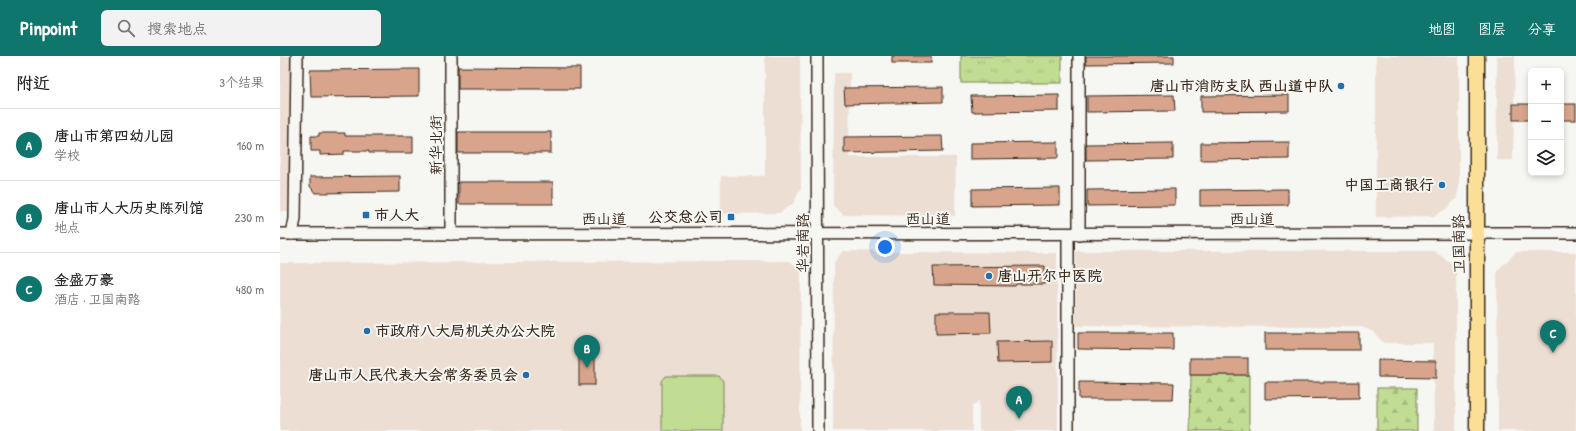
<!DOCTYPE html>
<html lang="zh">
<head>
<meta charset="utf-8">
<style>
  :root { --surface:#fff; --page:#f2f2f2; --text:#222; --muted:#767676; --line:#e0e0e0; --accent:#0f766e }
  body { margin:0; font-family:"Patrick Hand","LXGW WenKai TC",sans-serif; background:var(--page); color:var(--text) }
  .controls { position:absolute; right:12px; top:12px; display:grid; overflow:hidden; border-radius:6px; box-shadow:0 2px 6px #0003 }
  .controls button { width:36px; height:36px; display:grid; place-items:center; padding:0; border:0; border-bottom:1px solid var(--line); background:var(--surface); color:var(--text); font:20px sans-serif }
  .you { position:absolute; left:605px; top:191px; width:14px; height:14px; margin:-10px; border:3px solid #fff; border-radius:50%; background:#1a73e8; box-shadow:0 0 0 6px #1a73e833 }
  .badge { display:grid; place-items:center; width:26px; height:26px; border-radius:50%; background:var(--accent); color:#fff; font-size:13px; font-weight:700 }
  .pin { position:absolute; translate:-50% -33px; filter:drop-shadow(0 1px 2px #0008) }
  .pin::after { content:''; position:absolute; top:21px; width:14px; height:12px; background:inherit; clip-path:polygon(0 0,100% 0,50% 100%) }
  .list { margin:0; padding:0; list-style:none }
  h2 { display:flex; justify-content:space-between; align-items:center; height:52px; margin:0; padding:0 16px; font-size:17px }
  h2 small { font-size:13px; font-weight:400; color:var(--muted) }
  .list li { display:grid; grid-template-columns:26px 1fr auto; gap:12px; align-items:center; box-sizing:border-box; height:72px; padding:0 16px; border-top:1px solid var(--line) }
  .list b { display:block; font-size:15px; white-space:nowrap }
  .list p { margin:0; font-size:13px; white-space:nowrap; color:var(--muted) }
  .list em { font-size:13px; font-style:normal; color:var(--muted) }
  .icon { flex:none; width:22px; height:22px; fill:none; stroke:currentColor; stroke-width:2; stroke-linecap:round; stroke-linejoin:round }
  .map { position:relative; flex:none; width:1296px; height:375px; overflow:hidden }
  header { display:flex; align-items:center; gap:24px; box-sizing:border-box; height:56px; padding:0 20px; background:var(--accent); color:#fff }
  header strong { font-size:19px }
  nav { display:flex; gap:22px; margin-inline-start:auto; font-size:14px }
  .search { width:280px; height:36px; background:var(--page); display:flex; align-items:center; gap:10px; box-sizing:border-box; padding:0 14px; border-radius:6px; color:var(--muted); font-size:15px }
  main { display:flex }
  aside { flex:1; background:var(--surface) }
  .map>svg:first-child { display:block }
</style>
</head>
<body>
<header>
<strong>Pinpoint</strong>
<div class="search"><svg class="icon" aria-label="search" viewBox="0 0 24 24"><circle cx="10" cy="10" r="6"/><path d="M15 15l6 6"/></svg>搜索地点</div>
<nav><a>地图</a><a>图层</a><a>分享</a></nav>
</header>
<main>
<aside>
<h2>附近<small>3个结果</small></h2>
<ul class="list">
<li><span class="badge">A</span><div><b>唐山市第四幼儿园</b><p>学校</p></div><em>160 m</em></li>
<li><span class="badge">B</span><div><b>唐山市人大历史陈列馆</b><p>地点</p></div><em>230 m</em></li>
<li><span class="badge">C</span><div><b>金盛万豪</b><p>酒店 · 卫国南路</p></div><em>480 m</em></li>
</ul>
</aside>
<div class="map">
<svg width="1296" height="375" viewBox="0 0 1296 375">
  <defs>
    <pattern id="forest-firs" width="22" height="20" patternUnits="userSpaceOnUse"><rect width="22" height="20" fill="#c1dc93"/><path d="M5 1l3.5 6h-7zM16 11l3.5 6h-7z" fill="#a7bd7e"/></pattern>
    <pattern id="park-tufts" width="24" height="20" patternUnits="userSpaceOnUse"><rect width="24" height="20" fill="#c1dc93"/><path d="M3 7l-1-3M5 7V3M7 7l1-3M15 17l-1-3M17 17v-4M19 17l1-3" fill="none" stroke="#a7bd7e"/></pattern>
  </defs>
  <rect width="100%" height="100%" fill="#f6f6f2"/>
  <filter id="ink" filterUnits="userSpaceOnUse"><feTurbulence type="fractalNoise" baseFrequency=".025" numOctaves="2"/><feDisplacementMap in="SourceGraphic" scale="8" xChannelSelector="R" yChannelSelector="G"/><feConvolveMatrix kernelMatrix="1 2 1 2 8 2 1 2 1" color-interpolation-filters="sRGB"/></filter>
  <g filter="url(#ink)">
    <!-- built -->
    <g fill="#edded3">
      <path d="M0,0H13L12,155H0Z"/>
      <path d="M485,0H520L521,132L513,148L499,157L441,158V120H485Z"/>
      <path d="M1096,0H1179V132L1176,143L1166,153L1154,160L1096,161Z"/>
      <path d="M1217,0H1235L1233,104H1217Z"/>
      <path d="M554,17H570L569,101H676L675,160L564,159L553,150Z"/>
      <path d="M563,195L621,196L777,197L778,375H699V345L692,350V375H553L554,206Z"/>
      <path d="M796,195H1154L1176,210V375H1154L1153,287H1104L1092,275L1082,271L796,270Z"/>
      <path d="M1236,196H1296V375H1218L1217,215Z"/>
      <path d="M509,205L518,211L521,216L520,375H0V207Z"/>
    </g>
    <!-- grass -->
    <path fill="#c1dc93" stroke="#7e8358" d="M386,320H439L443,325V375H382V325Z"/>
    <!-- forest -->
    <g fill="url(#forest-firs)" stroke="#7e8358">
      <path d="M911,319H969V375H910Z"/>
      <rect x="1097" y="332" width="40" height="43"/>
    </g>
    <!-- park -->
    <rect fill="url(#park-tufts)" stroke="#7e8358" x="681" y="0" width="101" height="27"/>
    <!-- building -->
    <g fill="#d8a58c" stroke="#3b2a1e">
      <rect x="612" y="0" width="39" height="7"/>
      <path d="M806,0H894V7L806,8Z"/>
      <path d="M178,11L300,12V33H178Z"/>
      <path d="M139,13V40L31,41L30,14Z"/>
      <path d="M663,31V46L565,48L564,32Z"/>
      <path d="M779,39V55L692,56L691,40Z"/>
      <path d="M894,39L895,55L807,56V40Z"/>
      <path d="M1009,39V55L921,56V40Z"/>
      <rect x="1233" y="48" width="18" height="16"/>
      <rect x="1281" y="48" width="15" height="16"/>
      <rect x="178" y="76" width="93" height="21"/>
      <path d="M39,77H65V80H133V97H89V95H64V98L40,99V95H31V80H39Z"/>
      <path d="M662,80L663,95L564,97V81Z"/>
      <path d="M778,86V102L690,103V87Z"/>
      <path d="M1009,86V103L921,104V87Z"/>
      <path d="M893,87V103L806,104V88Z"/>
      <path d="M120,120V136L35,137L30,130V121Z"/>
      <rect x="179" y="126" width="94" height="22"/>
      <path d="M780,132V149L692,150V133Z"/>
      <path d="M895,133V149L807,150V134Z"/>
      <path d="M1008,133V149L920,150V134Z"/>
      <path d="M765,210V228H736L735,230L654,229L653,211Z"/>
      <path d="M656,256H710L711,277L656,278Z"/>
      <path d="M798,277H893V294L798,293Z"/>
      <rect x="985" y="277" width="94" height="17"/>
      <path d="M772,285V306L718,307L717,286Z"/>
      <rect x="299" y="294" width="16" height="35"/>
      <rect x="910" y="302" width="58" height="17"/>
      <path d="M1098,304L1156,305V322L1098,321Z"/>
      <path d="M799,326L894,327L893,343H799Z"/>
      <path d="M985,326H1079V342L985,343Z"/>
    </g>
    <g fill="none" stroke-linecap="round" stroke-linejoin="round">
      <!-- minor casing -->
      <g stroke="#3b2a1e" stroke-width="14">
        <g id="minor">
          <path d="M537,0L538,375"/>
          <path d="M0,178L1296,177"/>
          <path d="M12,178L15,163L17,0"/>
          <path d="M171,178V0"/>
          <path d="M799,178V0"/>
          <path d="M788,375V178"/>
        </g>
      </g>
      <!-- major casing -->
      <g stroke="#3b2a1e" stroke-width="17">
        <path id="major" d="M1197,375V0"/>
      </g>
      <!-- minor -->
      <use href="#minor" stroke="#f6f6f2" stroke-width="11"/>
      <!-- major -->
      <use href="#major" stroke="#fbdf96" stroke-width="14"/>
    </g>
  </g>
  <!-- markers -->
  <g fill="#1f6fb2" stroke="#f6f6f2" stroke-width="1.5">
    <circle cx="1061" cy="30" r="4"/>
    <circle cx="1162" cy="129" r="4"/>
    <rect x="82" y="155" width="8" height="8" rx="2"/>
    <rect x="447" y="157" width="8" height="8" rx="2"/>
    <circle cx="709" cy="220" r="4"/>
    <circle cx="87" cy="275" r="4"/>
    <circle cx="246" cy="319" r="4"/>
  </g>
  <g text-anchor="middle" stroke-width="4" stroke-linejoin="round" paint-order="stroke">
    <!-- poi labels -->
    <g font-size="15" font-weight="bold" fill="#3b2a1e" stroke="#f6f6f2" text-anchor="end">
      <text x="1053" y="35">唐山市消防支队 西山道中队</text>
      <text x="1154" y="134">中国工商银行</text>
      <text x="94" y="164" text-anchor="start">市人大</text>
      <text x="443" y="166">公交总公司</text>
      <text x="717" y="225" text-anchor="start">唐山开尔中医院</text>
      <text x="95" y="280" text-anchor="start">市政府八大局机关办公大院</text>
      <text x="238" y="324">唐山市人民代表大会常务委员会</text>
    </g>
    <!-- street labels -->
    <g font-size="15" fill="#3b2a1e" stroke="#f6f6f2">
      <text transform="translate(156 89) rotate(-90)" y="5">新华北街</text>
      <text x="324" y="168">西山道</text>
      <text x="648" y="168">西山道</text>
      <text x="972" y="168">西山道</text>
      <text transform="translate(523 187) rotate(-90)" y="5">华岩南路</text>
      <text transform="translate(1179 188) rotate(-91)" y="5">卫国南路</text>
    </g>
  </g>
</svg>
<div class="controls">
<button>+</button>
<button>−</button>
<button><svg class="icon" aria-label="layers" viewBox="0 0 24 24"><path d="M12 4l9 5-9 5-9-5zM3 14l9 5 9-5"/></svg></button>
</div>
<div class="you"></div>
<div class="pin badge" style="left:739px;top:363px">A</div>
<div class="pin badge" style="left:307px;top:312px">B</div>
<div class="pin badge" style="left:1273px;top:297px">C</div>
</div>
</main>
</body>
</html>
